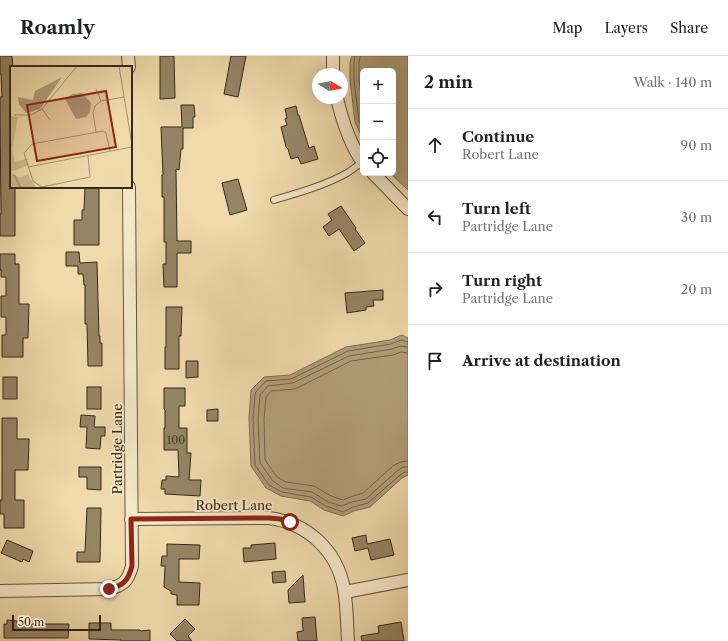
<!DOCTYPE html>
<html lang="en">
<head>
<meta charset="utf-8">
<style>
  :root { --surface:#fff; --page:#f2f2f2; --text:#202124; --muted:#757577; --line:#e0e0e0 }
  body { margin:0; font-family:"Libre Caslon Text",serif; background:var(--page); color:var(--text) }
  .controls { position:absolute; right:12px; top:12px; display:grid; overflow:hidden; border-radius:6px; box-shadow:0 4px 16px #0002 }
  .controls button { width:36px; height:36px; display:grid; place-items:center; padding:0; border:0; border-bottom:1px solid var(--line); background:var(--surface); color:var(--text); font:20px sans-serif }
  .compass { position:absolute; left:312px; top:12px; width:36px; height:36px; border-radius:50%; background:var(--surface); box-shadow:0 4px 16px #0002; rotate:100deg }
  .scale { position:absolute; left:12px; bottom:10px; width:89px; box-sizing:border-box; padding-left:4px; border:2px solid #352919; border-top:0; font-size:11px; line-height:14px; white-space:nowrap; color:#352919; -webkit-text-stroke:3px #f5e7c8; paint-order:stroke }
  .stop { position:absolute; width:12px; height:12px; margin:-9px; border:3px solid #8f2418; border-radius:50%; background:#fff }
  .stop.end { background:#8f2418; border-color:#fff; box-shadow:0 1px 4px #0008 }
  .list { margin:0; padding:0; list-style:none }
  h2 { display:flex; justify-content:space-between; align-items:center; height:52px; margin:0; padding:0 16px; font-size:17px }
  h2 small { font-size:13px; font-weight:400; color:var(--muted) }
  .list li { display:grid; grid-template-columns:26px 1fr auto; gap:12px; align-items:center; box-sizing:border-box; height:72px; padding:0 16px; border-top:1px solid var(--line) }
  .list b { display:block; font-size:15px; white-space:nowrap }
  .list p { margin:0; font-size:13px; white-space:nowrap; color:var(--muted) }
  .list em { font-size:13px; font-style:normal; color:var(--muted) }
  .icon { flex:none; width:22px; height:22px; fill:none; stroke:currentColor; stroke-width:2; stroke-linecap:round; stroke-linejoin:round }
  .map { position:relative; flex:none; width:408px; height:585px; overflow:hidden }
  header { display:flex; align-items:center; gap:24px; box-sizing:border-box; height:56px; padding:0 20px; background:var(--surface); border-bottom:1px solid var(--line) }
  header strong { font-size:19px }
  nav { display:flex; gap:22px; margin-inline-start:auto; font-size:14px }
  main { display:flex }
  aside { flex:1; background:var(--surface) }
  .map>svg:first-child { display:block }
</style>
</head>
<body>
<header>
<strong>Roamly</strong>
<nav><a>Map</a><a>Layers</a><a>Share</a></nav>
</header>
<main>
<div class="map">
<svg width="408" height="585" viewBox="0 0 408 585">
  <rect width="100%" height="100%" fill="#efdaab"/>
  <filter id="stains"><feTurbulence type="fractalNoise" baseFrequency=".005" numOctaves="4"/><feColorMatrix values="0 0 0 0 .2 0 0 0 0 .09 0 0 0 0 .02 0 0 0 .5 -.17"/></filter>
  <radialGradient id="worn" r=".72"><stop offset=".6" stop-color="#630" stop-opacity="0"/><stop offset="1" stop-color="#630" stop-opacity=".3"/></radialGradient>
  <!-- water -->
  <g fill="#b09e79" stroke="#7f6f53">
    <path d="M352,0H408V134L390,117H393V15H363V84L355,66L350,24V6Z"/>
    <path d="M402,279L408,282V419L402,422L370,451L354,455L343,460L324,454L310,445L281,440L266,432L251,410L249,362L251,334L264,321L290,319L346,291L390,284Z"/>
  </g>
  <g fill="none" stroke-linecap="round" stroke-linejoin="round">
    <!-- shore -->
    <g stroke="#726449" stroke-width="1">
      <path d="M355,0L354,7V24L359,65L363,74"/>
      <path d="M360,0L359,8V23L363,56"/>
      <path d="M408,286L401,284L391,288L348,295L291,323L266,325L255,337L253,363L255,409L269,429L282,436L311,441L326,450L343,456L353,451L368,447L400,419L405,416H408"/>
      <path d="M408,291L401,290L392,293L349,300L293,327L268,330L260,339L258,363L260,407L273,425L283,432L312,436L328,446L342,450L352,446L366,443L397,415L403,411H408"/>
      <path d="M408,297L401,296L393,299L351,305L295,333L271,335L266,341L264,363L265,404L277,421L286,426L314,430L331,440L343,444L350,441L363,437L394,409L401,406L408,405"/>
    </g>
  </g>
  <!-- building -->
  <g fill="#968565" stroke="#352919">
    <path d="M0,0H12L13,11H11V131H15V180H0V158H1L0,56V41H2L1,18H0Z"/>
    <path d="M160,0H174L175,42L160,43Z"/>
    <path d="M231,0H246L238,41L224,38Z"/>
    <path d="M181,49H194L195,61H193V72H183V93H181L179,114L176,113L177,185H191V197H177V231H164L163,208H166V186H164V141H162V119H163L161,71H182Z"/>
    <path d="M296,50L298,59H299L309,92L314,90L318,103L301,108L298,101L291,103L288,93L286,91L281,71L287,69L285,63L287,62L285,53Z"/>
    <path d="M238,123L247,154L230,159L222,127Z"/>
    <path d="M85,131H99V189H74V164H82V154H84Z"/>
    <path d="M341,150L356,172L355,173L365,187L354,195L339,173L329,180L323,171L332,164L328,158Z"/>
    <path d="M66,196H79L80,207L97,206L99,280H100V287H102V310H88L87,268H85V229H84L83,218H78V210H66Z"/>
    <path d="M0,198H15V208H19V248H29L28,282H23V301H2V279H6V261H1V240H6V221H1V214H0Z"/>
    <path d="M383,234V244H373L374,250L366,251V254L347,257L345,237Z"/>
    <path d="M166,251H182L181,280H179V313H165V291H166Z"/>
    <path d="M186,305H198V321L186,322Z"/>
    <rect x="3" y="321" width="14" height="22"/>
    <rect x="87" y="331" width="14" height="22"/>
    <path d="M164,332H185V350H179V372H187V397H191L189,424H201L200,440L165,438V433H161L162,424H166V420L179,421L178,394H164V372H165V354L164,353Z"/>
    <path d="M218,353V365H207V354Z"/>
    <path d="M81,359L95,360L94,371H105V380H101L100,393L86,392L87,371H80Z"/>
    <path d="M2,362H17V383H29L28,414H15V444H24V472H4V458H0V444H2Z"/>
    <path d="M79,411H101V434L87,433V421H79Z"/>
    <path d="M87,452H101L100,506H77V496H85Z"/>
    <path d="M366,479L367,488L390,483L394,499L371,504L368,492L355,495L352,482Z"/>
    <path d="M7,484L33,495L29,506L23,503L22,506L1,497Z"/>
    <path d="M275,487L276,503L244,506L243,492H251V489Z"/>
    <path d="M167,488L200,489L199,503H179V526L200,527L199,549H177V539L171,538V535L164,531L165,510H161L162,500H167Z"/>
    <path d="M285,515L286,526L273,527L272,516Z"/>
    <path d="M303,519L305,546L289,547L288,534Z"/>
    <path d="M315,561L317,585H298L297,576L303,575L302,562Z"/>
    <path d="M185,563L195,573L188,580L192,585H177L170,578Z"/>
    <path d="M7,564L17,565V568H69L68,582H4V568H7Z"/>
    <path d="M401,566L404,585H362L361,580L379,577L378,570Z"/>
    <path d="M89,567H111V574H140L141,575L150,574V585H122L121,584L89,583Z"/>
  </g>
  <g fill="none" stroke-linecap="round" stroke-linejoin="round">
    <!-- lane casing -->
    <g stroke="#64553e" stroke-width="8">
      <path id="lane" d="M274,144C298,137 326,129 347,117C352,114 357,110 362,106"/>
    </g>
    <!-- street casing -->
    <g stroke="#64553e" stroke-width="14">
      <g id="street">
        <path d="M128,0L129,11"/>
        <path d="M333,18V0"/>
        <path d="M337,42C342,64 350,88 363,107"/>
        <path d="M373,117L408,153"/>
        <path d="M131,463L269,462C307,467 337,494 344,533C347,549 347,568 348,585"/>
        <path d="M0,535L109,533C124,529 128,525 132,510L129,131"/>
        <path d="M345,536L408,524"/>
      </g>
    </g>
    <!-- lane -->
    <use href="#lane" stroke="#f5e7c8" stroke-width="6"/>
    <!-- street -->
    <use href="#street" stroke="#f5e7c8" stroke-width="12"/>
  </g>
  <g fill="none" stroke-linecap="round" stroke-linejoin="round">
    <!-- route -->
    <path stroke="#8f2418" stroke-width="5" d="M109,533C124,529 128,525 132,510L131,463L269,462L280,463L290,466"/>
  </g>
  <g text-anchor="middle" stroke-width="4" stroke-linejoin="round" paint-order="stroke">
    <!-- number labels -->
    <g font-size="11" fill="#4d402c">
      <text x="176" y="388">100</text>
    </g>
    <!-- street labels -->
    <g font-size="13" fill="#352919" stroke="#f5e7c8">
      <text transform="translate(117 393) rotate(-90)" y="5">Partridge Lane</text>
      <text x="234" y="454">Robert Lane</text>
    </g>
  </g>
  <!-- overview -->
  <g transform="translate(10 10)">
    <rect width="122" height="122" fill="#efdaab"/>
    <path d="M0,50L8,51L2,83L5,96L16,93L19,99L1,106L9,112L18,108L25,120L21,122H0Z" fill="#cfbc92"/>
    <path d="M52,11L30,43L16,47L9,38L8,31L23,34L25,25ZM72,27L81,37L80,46L76,51L66,53L55,33L62,28Z" fill="#b09e79"/>
    <path fill="none" stroke="#b09e79" stroke-width="2" d="M4,109L11,122"/>
    <path fill="none" stroke="#a59371" stroke-width="1" d="M109,0L122,79M86,23L91,35M32,43L40,54M4,49H21L32,43L67,0M86,66L83,47L85,40L91,35L114,31M78,90L80,111L32,121L23,115L14,87L22,78L93,65L96,67L100,85M18,101L122,81"/>
    <path fill="#8f2418" fill-opacity="0.15" stroke="#8f2418" stroke-width="2" d="M96,25L106,81L27,95L17,39Z"/>
    <rect width="122" height="122" fill="none" stroke="#352919" stroke-width="2"/>
  </g>
  <rect width="100%" height="100%" filter="url(#stains)"/>
  <rect width="100%" height="100%" fill="url(#worn)"/>
</svg>
<div class="controls">
<button>+</button>
<button>−</button>
<button><svg class="icon" aria-label="locate" viewBox="0 0 24 24"><circle cx="12" cy="12" r="6"/><path d="M12 2v4M12 18v4M2 12h4M18 12h4"/></svg></button>
</div>
<svg class="compass" viewBox="-18 -18 36 36"><path d="M0-13l5 13h-10z" fill="#e53935"/><path d="M0 13l5-13h-10z" fill="#757577"/></svg>
<div class="scale">50 m</div>
<div class="stop" style="left:290px;top:466px"></div>
<div class="stop end" style="left:109px;top:533px"></div>
</div>
<aside>
<h2>2 min<small>Walk · 140 m</small></h2>
<ul class="list">
<li><svg class="icon" aria-label="ahead" viewBox="0 0 24 24"><path d="M12 20V5M6 11l6-6 6 6"/></svg><div><b>Continue</b><p>Robert Lane</p></div><em>90 m</em></li>
<li><svg class="icon" aria-label="left" viewBox="0 0 24 24"><path d="M17 20v-9H6M10 6l-5 5 5 5"/></svg><div><b>Turn left</b><p>Partridge Lane</p></div><em>30 m</em></li>
<li><svg class="icon" aria-label="right" viewBox="0 0 24 24"><path d="M7 20v-9h11M14 6l5 5-5 5"/></svg><div><b>Turn right</b><p>Partridge Lane</p></div><em>20 m</em></li>
<li><svg class="icon" aria-label="arrive" viewBox="0 0 24 24"><path d="M6 21V4h12l-3 4 3 4H6"/></svg><div><b>Arrive at destination</b></div></li>
</ul>
</aside>
</main>
</body>
</html>
